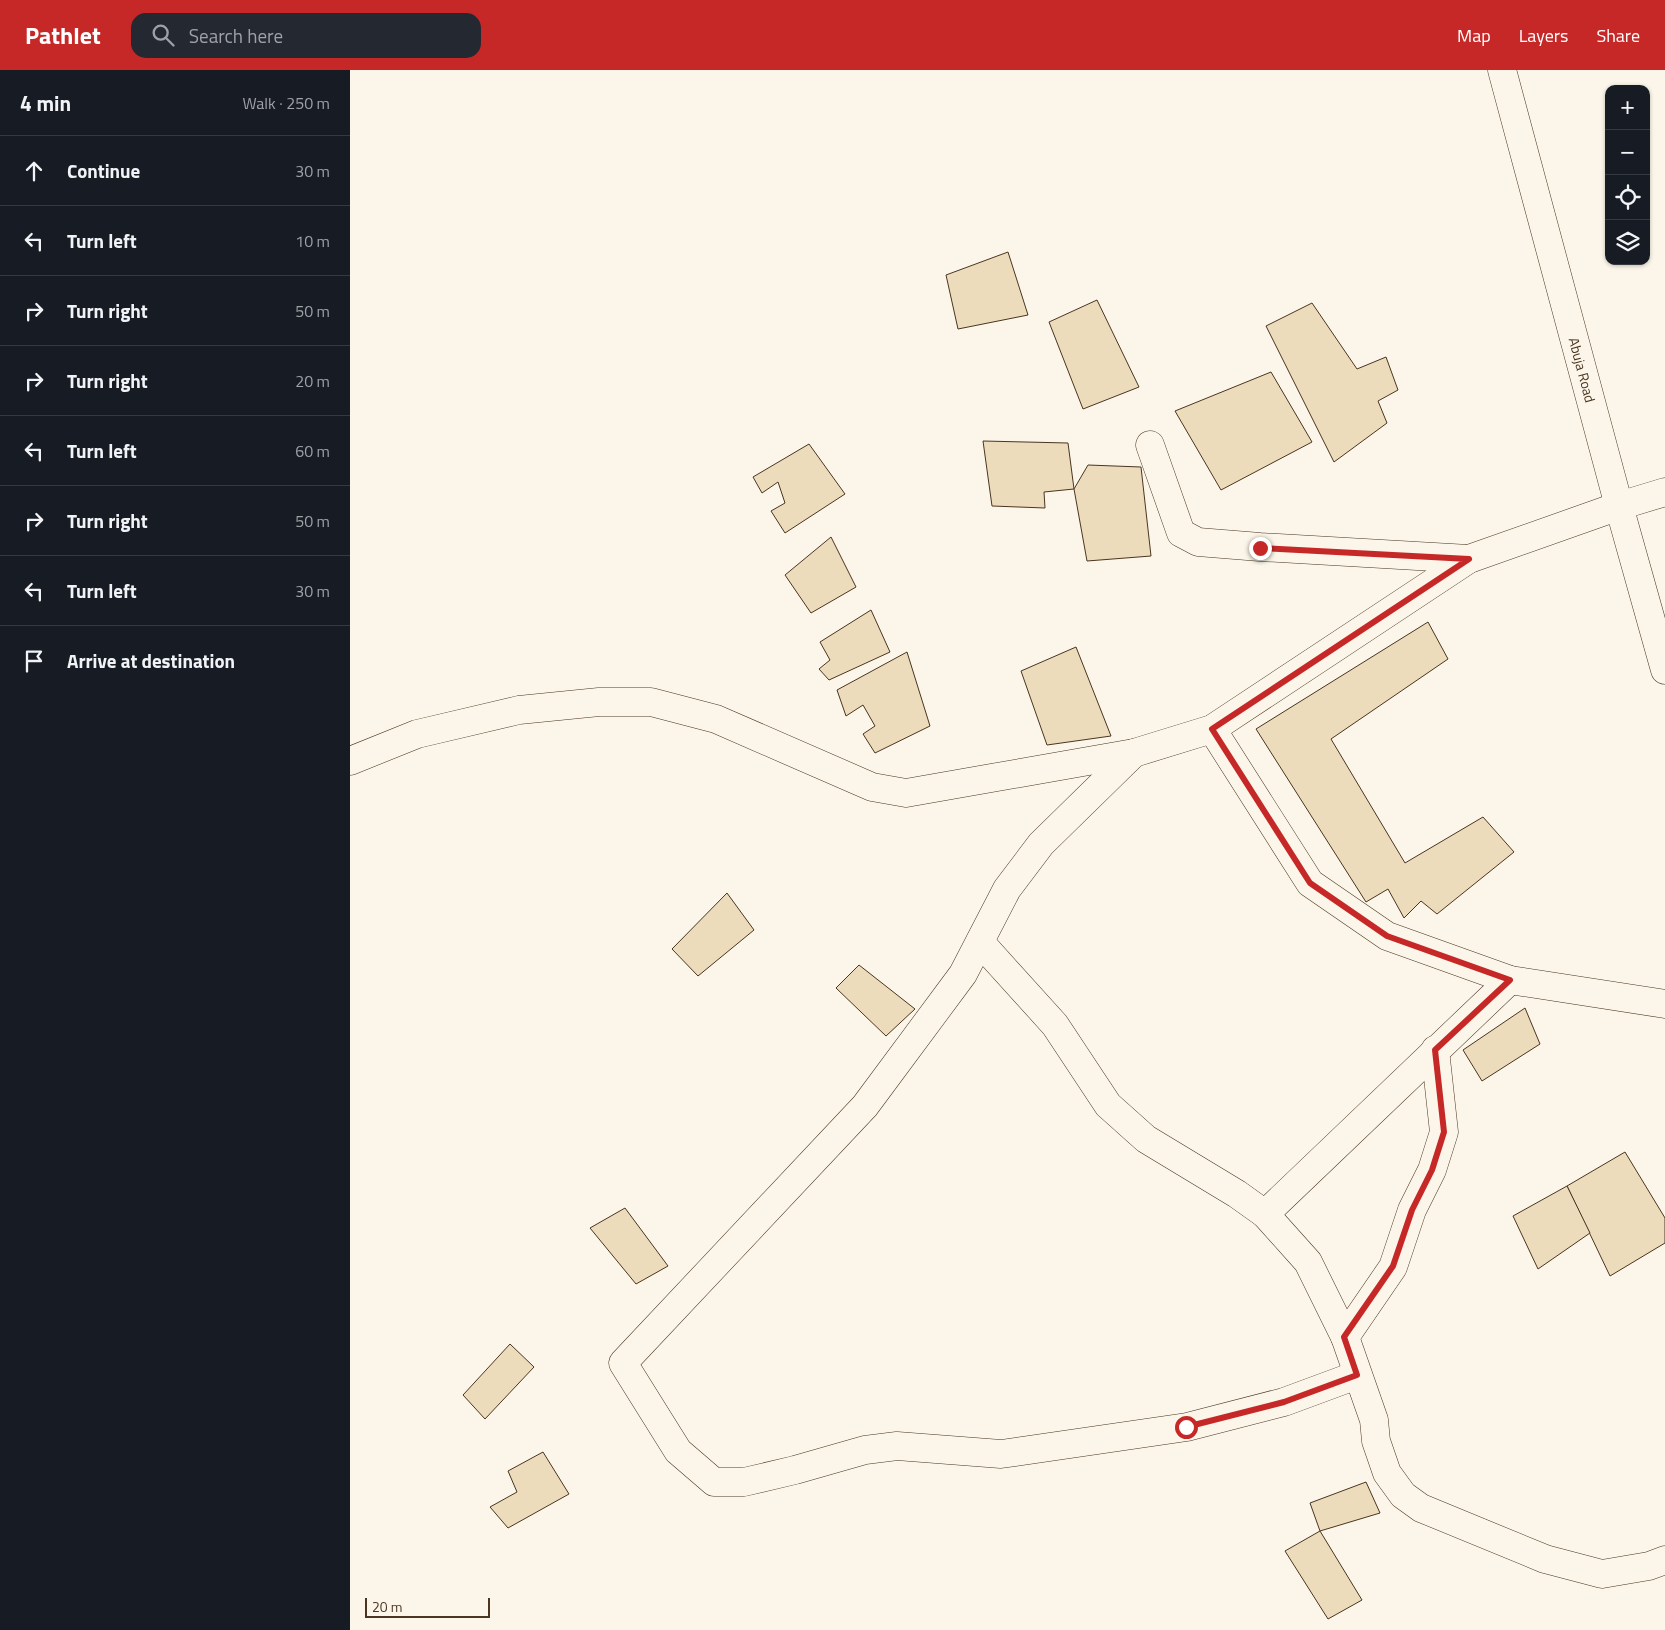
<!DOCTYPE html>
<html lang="en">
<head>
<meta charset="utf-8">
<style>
  :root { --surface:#171b24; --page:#242831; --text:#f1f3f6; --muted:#9ea1a6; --line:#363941; --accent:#c62828 }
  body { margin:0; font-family:"Titillium Web",sans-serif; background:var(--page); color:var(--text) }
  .controls { position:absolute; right:15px; top:15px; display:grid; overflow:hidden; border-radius:10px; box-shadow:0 1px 4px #0004 }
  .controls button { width:45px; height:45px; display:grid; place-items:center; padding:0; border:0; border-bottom:1px solid var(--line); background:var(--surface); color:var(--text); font:25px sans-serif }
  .scale { position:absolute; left:15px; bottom:12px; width:125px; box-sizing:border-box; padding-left:5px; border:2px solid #4a3520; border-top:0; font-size:14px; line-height:18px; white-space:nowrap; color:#4a3520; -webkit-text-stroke:4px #fbf6e9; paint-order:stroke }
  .stop { position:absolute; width:15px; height:15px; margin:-11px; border:4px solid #c62828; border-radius:50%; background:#fff }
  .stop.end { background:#c62828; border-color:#fff; box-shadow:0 1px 5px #0008 }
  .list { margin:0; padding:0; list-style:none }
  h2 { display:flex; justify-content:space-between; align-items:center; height:65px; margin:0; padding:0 20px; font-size:21px }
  h2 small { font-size:16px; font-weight:400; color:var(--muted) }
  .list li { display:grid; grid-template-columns:32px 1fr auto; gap:15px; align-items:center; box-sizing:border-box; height:70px; padding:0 20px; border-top:1px solid var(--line) }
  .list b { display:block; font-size:19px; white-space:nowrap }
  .list em { font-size:16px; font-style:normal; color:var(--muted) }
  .icon { flex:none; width:28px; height:28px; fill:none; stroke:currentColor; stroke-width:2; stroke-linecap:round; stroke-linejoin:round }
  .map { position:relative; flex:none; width:1315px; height:1560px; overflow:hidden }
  header { display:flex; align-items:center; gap:30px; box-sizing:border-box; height:70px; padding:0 25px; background:var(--accent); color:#fff }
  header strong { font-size:24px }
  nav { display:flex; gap:28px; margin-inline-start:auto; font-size:18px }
  .search { width:350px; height:45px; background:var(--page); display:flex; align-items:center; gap:12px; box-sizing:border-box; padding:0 18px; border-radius:15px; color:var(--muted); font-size:19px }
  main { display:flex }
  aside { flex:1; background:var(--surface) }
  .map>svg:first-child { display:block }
</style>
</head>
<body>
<header>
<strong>Pathlet</strong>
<div class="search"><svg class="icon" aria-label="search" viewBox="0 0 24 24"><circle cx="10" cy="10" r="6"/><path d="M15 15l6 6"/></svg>Search here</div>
<nav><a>Map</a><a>Layers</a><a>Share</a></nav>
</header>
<main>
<aside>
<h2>4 min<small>Walk · 250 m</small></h2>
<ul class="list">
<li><svg class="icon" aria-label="ahead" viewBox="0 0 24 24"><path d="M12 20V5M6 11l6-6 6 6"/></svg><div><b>Continue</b></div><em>30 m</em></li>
<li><svg class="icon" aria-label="left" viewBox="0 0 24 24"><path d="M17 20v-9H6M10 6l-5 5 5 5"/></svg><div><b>Turn left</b></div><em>10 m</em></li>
<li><svg class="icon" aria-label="right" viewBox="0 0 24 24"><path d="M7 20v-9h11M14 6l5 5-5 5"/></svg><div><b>Turn right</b></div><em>50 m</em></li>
<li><svg class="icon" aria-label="right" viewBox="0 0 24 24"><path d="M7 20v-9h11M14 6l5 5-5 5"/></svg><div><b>Turn right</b></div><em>20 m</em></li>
<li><svg class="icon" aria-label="left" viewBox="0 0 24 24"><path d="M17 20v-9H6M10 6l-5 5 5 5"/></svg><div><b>Turn left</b></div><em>60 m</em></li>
<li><svg class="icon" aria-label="right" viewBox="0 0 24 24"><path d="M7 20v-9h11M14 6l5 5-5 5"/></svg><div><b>Turn right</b></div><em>50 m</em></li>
<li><svg class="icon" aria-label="left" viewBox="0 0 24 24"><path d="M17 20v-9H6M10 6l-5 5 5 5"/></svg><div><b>Turn left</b></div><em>30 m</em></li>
<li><svg class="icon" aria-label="arrive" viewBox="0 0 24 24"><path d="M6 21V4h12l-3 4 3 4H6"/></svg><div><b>Arrive at destination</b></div></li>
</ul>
</aside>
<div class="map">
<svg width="1315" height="1560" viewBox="0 0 1315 1560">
  <rect width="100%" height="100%" fill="#fbf6e9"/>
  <!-- building -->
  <g fill="#ecdcbc" stroke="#4a3520">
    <path d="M658,182L678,245L608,259L596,205Z"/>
    <path d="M747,230L789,317L733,339L699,252Z"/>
    <path d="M962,233L1007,299L1036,287L1048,320L1028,331L1037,353L984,392L916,256Z"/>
    <path d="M921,302L962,372L871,420L825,341Z"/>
    <path d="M633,371L718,373L724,419L694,422L695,438L642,436Z"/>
    <path d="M459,374L495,424L435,463L421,441L435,433L428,412L412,423L403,407Z"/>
    <path d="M738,395L791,397L801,486L737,491L724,419Z"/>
    <path d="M481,467L506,517L461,543L435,505Z"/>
    <path d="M521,540L540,582L479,610L469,599L480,590L470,572Z"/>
    <path d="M1078,552L1098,589L981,669L1055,793L1133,747L1164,782L1087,844L1071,831L1054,848L1038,819L1016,832L906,659Z"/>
    <path d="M726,577L761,666L697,675L671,601Z"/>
    <path d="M557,582L580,656L525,683L513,664L525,656L513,635L496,646L487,620Z"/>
    <path d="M377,823L404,860L348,906L322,879Z"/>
    <path d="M509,895L565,939L536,966L486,918Z"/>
    <path d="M1175,938L1190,974L1132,1011L1113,980Z"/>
    <path d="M1275,1082L1315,1148V1173L1260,1206L1217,1116Z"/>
    <path d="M1217,1116L1240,1163L1188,1199L1163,1146Z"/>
    <path d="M275,1138L318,1196L286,1214L240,1158Z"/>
    <path d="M160,1274L184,1297L135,1349L113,1325Z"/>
    <path d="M193,1382L219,1424L158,1458L140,1437L167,1422L158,1401Z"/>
    <path d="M1016,1412L1030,1443L970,1461L960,1433Z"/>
    <path d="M970,1461L1012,1530L978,1549L935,1481Z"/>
  </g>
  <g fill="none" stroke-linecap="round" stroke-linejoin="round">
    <!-- street casing -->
    <g stroke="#4a3520" stroke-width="29">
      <g id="street">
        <path d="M800,375L831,463L848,472L910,477L1119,489"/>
        <path d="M862,659L960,813L1037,866L1160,910L1315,934"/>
        <path d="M784,683L691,774L657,819L613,904L515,1036L273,1293L328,1381L364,1412H394L445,1400L515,1380L547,1376L651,1384L837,1357L934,1332L1007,1305"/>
        <path d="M0,691L67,664L169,640L249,632H301L366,649L522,717L556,723L784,683L862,659L1119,489L1269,436L1315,422"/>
        <path d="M630,872L705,955L758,1035L796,1069L887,1124L915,1144L958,1192L995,1267L1024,1350L1026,1371L1037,1403L1053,1425L1071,1438L1195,1489L1252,1504L1299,1496L1315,1490"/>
        <path d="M915,1144L1160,910"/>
        <path d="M995,1267L1043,1197L1062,1140L1082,1100L1094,1062L1085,980"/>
      </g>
    </g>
    <!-- primary casing -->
    <g stroke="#4a3520" stroke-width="29">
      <path id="primary" d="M1152,0L1269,436L1315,600"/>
    </g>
    <!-- street -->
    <use href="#street" stroke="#fbf6e9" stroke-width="28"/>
    <!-- primary -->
    <use href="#primary" stroke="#fbf6e9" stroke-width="28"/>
  </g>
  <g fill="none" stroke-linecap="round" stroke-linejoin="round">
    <!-- route -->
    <path stroke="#c62828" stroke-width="6" d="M836,1357L934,1332L1007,1305L994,1267L1043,1196L1062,1140L1082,1100L1094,1062L1085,980L1160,910L1037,866L960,813L862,659L1119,489L910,478"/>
  </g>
  <g text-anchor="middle" stroke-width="4" stroke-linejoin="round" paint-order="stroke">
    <!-- street labels -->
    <g font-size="14" fill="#4a3520" stroke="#fbf6e9">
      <text transform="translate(1232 300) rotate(75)" y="5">Abuja Road</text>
    </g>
  </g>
</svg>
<div class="controls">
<button>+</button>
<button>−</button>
<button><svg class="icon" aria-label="locate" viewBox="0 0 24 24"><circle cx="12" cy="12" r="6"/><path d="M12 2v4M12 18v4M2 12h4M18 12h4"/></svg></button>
<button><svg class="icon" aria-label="layers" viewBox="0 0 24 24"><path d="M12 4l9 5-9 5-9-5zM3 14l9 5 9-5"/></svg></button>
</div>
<div class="scale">20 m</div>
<div class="stop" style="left:836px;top:1357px"></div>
<div class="stop end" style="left:910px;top:478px"></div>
</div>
</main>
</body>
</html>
